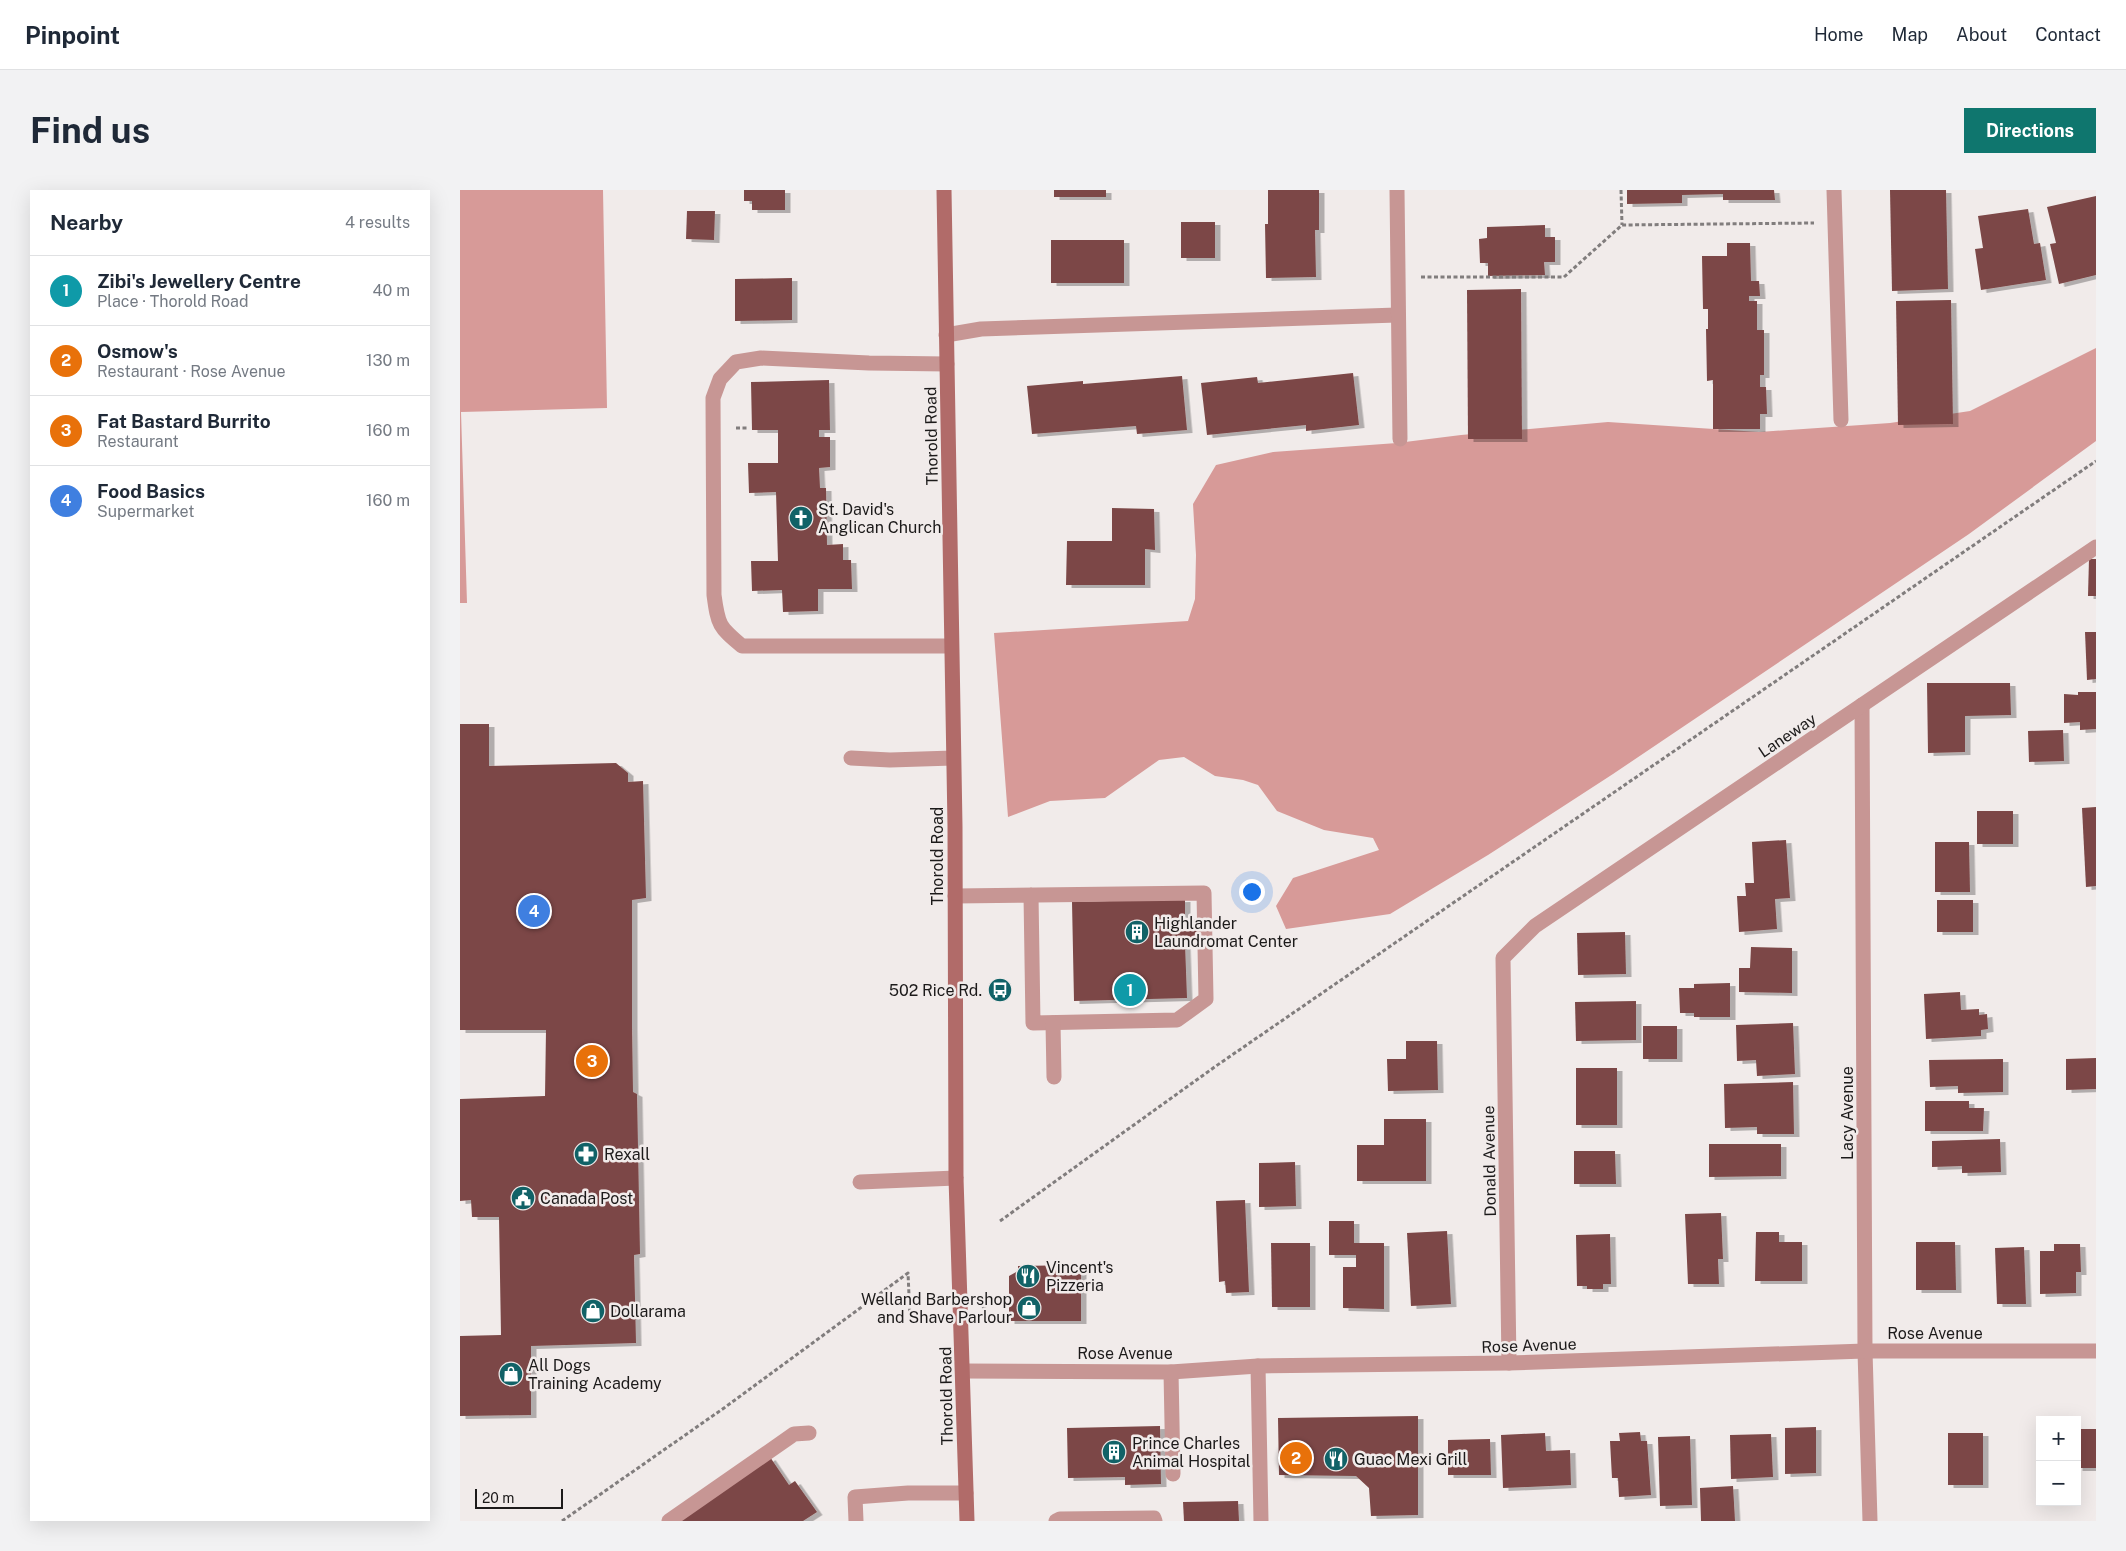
<!DOCTYPE html>
<html lang="en">
<head>
<meta charset="utf-8">
<style>
  :root { --surface:#fff; --page:#f2f2f3; --text:#1f2937; --muted:#747a83; --line:#e0e1e3; --accent:#0f766e }
  body { margin:0; font-family:"Public Sans",sans-serif; background:var(--page); color:var(--text) }
  .controls { position:absolute; right:15px; bottom:15px; display:grid; overflow:hidden; border-radius:0px; box-shadow:0 5px 20px #0002 }
  .controls button { width:45px; height:45px; display:grid; place-items:center; padding:0; border:0; border-bottom:1px solid var(--line); background:var(--surface); color:var(--text); font:25px sans-serif }
  .scale { position:absolute; left:15px; bottom:12px; width:88px; box-sizing:border-box; padding-left:5px; border:2px solid #1c1a1a; border-top:0; font-size:14px; line-height:18px; white-space:nowrap; color:#1c1a1a; -webkit-text-stroke:4px #f1ebea; paint-order:stroke }
  .you { position:absolute; left:791px; top:701px; width:18px; height:18px; margin:-12px; border:4px solid #fff; border-radius:50%; background:#1a73e8; box-shadow:0 0 0 8px #1a73e833 }
  .badge { display:grid; place-items:center; width:32px; height:32px; border-radius:50%; background:var(--accent); color:#fff; font-size:16px; font-weight:700 }
  .pin { position:absolute; translate:-50% -50%; border:2px solid #fff; box-shadow:0 1px 5px #0006 }
  .list { margin:0; padding:0; list-style:none }
  h2 { display:flex; justify-content:space-between; align-items:center; height:65px; margin:0; padding:0 20px; font-size:21px }
  h2 small { font-size:16px; font-weight:400; color:var(--muted) }
  .list li { display:grid; grid-template-columns:32px 1fr auto; gap:15px; align-items:center; box-sizing:border-box; height:70px; padding:0 20px; border-top:1px solid var(--line) }
  .list b { display:block; font-size:19px; white-space:nowrap }
  .list p { margin:0; font-size:16px; white-space:nowrap; color:var(--muted) }
  .list em { font-size:16px; font-style:normal; color:var(--muted) }
  .map { position:relative; flex:none; width:1636px; height:1331px; overflow:hidden; border-radius:0px }
  header { display:flex; align-items:center; gap:30px; box-sizing:border-box; height:70px; padding:0 25px; background:var(--surface); border-bottom:1px solid var(--line) }
  header strong { font-size:24px }
  nav { display:flex; gap:28px; margin-inline-start:auto; font-size:18px }
  .intro { display:flex; align-items:center; justify-content:space-between; box-sizing:border-box; height:120px; padding:0 30px }
  h1 { margin:0; font-size:35px }
  .button { padding:12px 22px; border-radius:0px; background:var(--accent); color:#fff; font-size:18px; font-weight:700 }
  main { display:flex; gap:30px; padding:0 30px }
  aside { flex:1; background:var(--surface); border-radius:0px; box-shadow:0 5px 20px #0002 }
  .map>svg:first-child { display:block }
</style>
</head>
<body>
<header>
<strong>Pinpoint</strong>
<nav><a>Home</a><a>Map</a><a>About</a><a>Contact</a></nav>
</header>
<div class="intro"><h1>Find us</h1><a class="button">Directions</a></div>
<main>
<aside>
<h2>Nearby<small>4 results</small></h2>
<ul class="list">
<li><span class="badge" style="background:#0f9aa8">1</span><div><b>Zibi's Jewellery Centre</b><p>Place · Thorold Road</p></div><em>40 m</em></li>
<li><span class="badge" style="background:#e8710a">2</span><div><b>Osmow's</b><p>Restaurant · Rose Avenue</p></div><em>130 m</em></li>
<li><span class="badge" style="background:#e8710a">3</span><div><b>Fat Bastard Burrito</b><p>Restaurant</p></div><em>160 m</em></li>
<li><span class="badge" style="background:#3f7fe0">4</span><div><b>Food Basics</b><p>Supermarket</p></div><em>160 m</em></li>
</ul>
</aside>
<div class="map">
<svg width="1636" height="1331" viewBox="0 0 1636 1331">
  <defs>
    <filter id="shadow"><feDropShadow dx="5.5" dy="3" stdDeviation="0" flood-color="#0004"/></filter>
  </defs>
  <rect width="100%" height="100%" fill="#f1ebea"/>
  <!-- forest -->
  <g fill="#d79a98">
    <path d="M0,0H143L147,218L1,222L7,413H0Z"/>
    <path d="M1636,158V251L1509,344L1153,584L1028,665L930,724L826,739L816,716L833,688L919,660L913,648L864,640L817,621L798,595L783,590L755,586L724,567L699,570L645,608L590,611L548,627L534,443L728,431L735,409L736,365L733,314L756,275L813,262L937,253L1001,245L1148,232L1299,242L1430,233L1510,221Z"/>
  </g>
  <!-- building -->
  <g fill="#7c4746" filter="url(#shadow)">
    <path d="M284,0H325V20H292V11H284Z"/>
    <rect x="594" y="0" width="52" height="7"/>
    <path d="M808,0H859V40H855L856,87L806,88L805,34H808Z"/>
    <path d="M1167,0H1314L1315,10H1263V4L1222,5V13L1167,14Z"/>
    <path d="M1430,0H1486L1488,99L1432,101Z"/>
    <path d="M1636,6V85L1599,94L1590,54L1596,53L1587,17Z"/>
    <path d="M1568,19L1574,54L1580,53L1586,90L1521,100L1515,59L1523,58L1518,26Z"/>
    <path d="M227,21H255L254,50L226,49Z"/>
    <rect x="721" y="32" width="34" height="36"/>
    <path d="M1085,35V47H1095V72H1084L1085,85L1028,86V73H1020L1019,49L1027,48V37Z"/>
    <rect x="591" y="50" width="73" height="43"/>
    <path d="M1267,53H1290L1291,91H1299L1300,106H1289V111H1297V140H1304V185H1300V197H1306L1307,224H1300V239H1253V190L1247,191L1246,139H1248V119H1243L1242,66H1267Z"/>
    <path d="M332,88V130L275,131V89Z"/>
    <path d="M1061,99L1062,249H1008L1007,100Z"/>
    <path d="M1491,110L1493,234L1438,235L1436,111Z"/>
    <path d="M893,183L899,235L846,241V235L747,245L741,193L797,187L798,193Z"/>
    <path d="M722,186L727,240L677,244L676,236L572,244L567,196L623,191V194Z"/>
    <path d="M369,190L370,240H359V247H370V277L359,278L360,298H366L367,355L383,354V370H391L392,399H358V421L323,422L322,400L292,401L291,371H318L316,302L289,303L288,273H318V240H292L291,192Z"/>
    <path d="M652,318L694,319L695,360L685,359V395H606L607,351H652Z"/>
    <path d="M1629,369H1636V406H1628Z"/>
    <path d="M1625,442H1636V489L1627,490Z"/>
    <path d="M1467,493H1550L1551,525L1505,526V562L1468,563Z"/>
    <path d="M1618,502H1636V539L1620,540V532L1604,533V504L1618,505Z"/>
    <path d="M0,534H29V576L156,573L168,583V592L183,591L186,708L172,710V837L173,902L177,904L180,1064L174,1065L176,1153L71,1156V1225L0,1226V1146L41,1145L39,1027H12L11,1010L0,1011V909L85,906L86,840H0Z"/>
    <path d="M1603,540L1604,571L1569,572L1568,541Z"/>
    <path d="M1636,617V696L1626,697L1622,618Z"/>
    <rect x="1517" y="621" width="36" height="33"/>
    <path d="M1326,650L1330,708L1315,709L1317,739L1279,742L1277,706H1286L1285,693H1294L1292,652Z"/>
    <path d="M1475,652H1509L1510,702H1475Z"/>
    <path d="M725,709V729H741V755L725,754L727,808L614,811L612,712Z"/>
    <rect x="1477" y="710" width="36" height="32"/>
    <path d="M1165,742L1166,784L1118,785L1117,743Z"/>
    <path d="M1291,757L1332,758V803L1279,802V778H1290Z"/>
    <path d="M1270,793V827H1234V823H1220L1219,798H1234V794Z"/>
    <path d="M1500,802L1501,820L1519,819V825L1527,824L1528,839L1521,840V846L1466,849L1464,804Z"/>
    <path d="M1176,811V850L1116,851L1115,812Z"/>
    <path d="M1333,833L1335,884L1297,886L1296,870L1277,871L1276,835Z"/>
    <rect x="1183" y="836" width="34" height="33"/>
    <path d="M946,851H977L978,900L928,901L927,869H946Z"/>
    <path d="M1636,868V899L1606,900V869Z"/>
    <path d="M1543,869V902L1498,903V896L1470,897L1469,870Z"/>
    <rect x="1116" y="878" width="41" height="57"/>
    <path d="M1333,892L1334,944H1297V937L1265,938L1264,894Z"/>
    <path d="M1465,911H1509V918H1524L1523,941H1465Z"/>
    <path d="M924,929H966V991H897V955H924Z"/>
    <path d="M1540,949L1541,982L1502,983V976L1472,977V951Z"/>
    <path d="M1249,954H1321V986L1249,987Z"/>
    <path d="M1114,961H1155L1156,994H1114Z"/>
    <path d="M835,972L836,1016L799,1017V973Z"/>
    <path d="M785,1010L789,1102L766,1103L765,1091L759,1092L756,1011Z"/>
    <path d="M1261,1023L1263,1069H1258L1259,1094H1228L1225,1024Z"/>
    <path d="M869,1031H894V1053H924V1119L883,1118V1077H896V1065H869Z"/>
    <path d="M987,1041L991,1114L951,1116L947,1043Z"/>
    <path d="M1296,1042H1319V1052H1342V1091H1295Z"/>
    <path d="M1150,1044L1151,1094H1143V1099H1127V1096H1117L1116,1045Z"/>
    <path d="M1456,1052H1495L1496,1100H1456Z"/>
    <path d="M811,1053H850V1117H812Z"/>
    <path d="M1594,1054H1620L1621,1082H1616V1103L1580,1104V1061H1594Z"/>
    <path d="M1564,1057L1566,1114H1537L1535,1058Z"/>
    <path d="M621,1075V1131H549V1086L558,1081V1076Z"/>
    <path d="M958,1226V1325L911,1326L909,1298L896,1286L819,1285L818,1228Z"/>
    <path d="M700,1236L701,1294L665,1295V1287L608,1288L607,1238Z"/>
    <path d="M1356,1237V1283L1325,1284V1238Z"/>
    <rect x="1617" y="1239" width="19" height="39"/>
    <path d="M1180,1242L1181,1251H1187L1191,1305L1159,1307L1158,1288H1152L1150,1251H1160L1159,1243Z"/>
    <path d="M1085,1243L1086,1261L1110,1260L1111,1295L1043,1298L1041,1245Z"/>
    <rect x="1488" y="1243" width="35" height="52"/>
    <path d="M1311,1244L1313,1287L1271,1289L1270,1245Z"/>
    <path d="M1230,1246L1232,1315L1200,1316L1198,1247Z"/>
    <path d="M1030,1249L1031,1285H988V1250Z"/>
    <path d="M310,1267L329,1295L335,1291L357,1322L343,1331H217Z"/>
    <path d="M1273,1296L1275,1331H1241L1240,1298Z"/>
    <path d="M778,1311L779,1331H724L723,1312Z"/>
  </g>
  <g fill="none" stroke-linecap="round" stroke-linejoin="round">
    <!-- path -->
    <g stroke="#817d7d" stroke-width="3" stroke-dasharray="4 2.5" stroke-linecap="butt">
      <path d="M1161,0L1162,35"/>
      <path d="M961,87H1104L1162,35L1354,33"/>
      <path d="M276,238H288"/>
      <path d="M540,1031L756,876L1636,271"/>
      <path d="M522,1118L542,1110"/>
      <path d="M102,1331L264,1218L448,1083L450,1127L455,1129L480,1128"/>
    </g>
    <!-- lane -->
    <g stroke="#c79694" stroke-width="15">
      <path d="M486,145L521,139L937,125"/>
      <path d="M487,174L409,173L301,168L276,172L260,189L253,208L254,405C258,435 259,437 282,456H490"/>
      <path d="M391,568L430,570L493,568"/>
      <path d="M495,706L744,703L746,809L717,830L573,833L571,705"/>
      <path d="M593,833L594,887"/>
      <path d="M400,992L496,988"/>
      <path d="M798,1176L801,1331"/>
      <path d="M711,1182L713,1284"/>
      <path d="M209,1331L334,1244L349,1243"/>
      <path d="M396,1331L395,1307L448,1303H506"/>
      <path d="M596,1331L600,1329L694,1328L695,1331"/>
    </g>
    <!-- street -->
    <g stroke="#c79694" stroke-width="15">
      <path d="M937,0L940,249"/>
      <path d="M1374,0L1381,230"/>
      <path d="M1402,515L1405,1161L1410,1331"/>
      <path d="M1049,1173L1043,768L1075,736L1636,357"/>
      <path d="M503,1181L711,1182L798,1176L1049,1173L1405,1161H1636"/>
    </g>
    <!-- secondary -->
    <path stroke="#b16b69" stroke-width="15" d="M484,0L495,636L496,988L507,1331"/>
  </g>
  <!-- icons -->
  <defs>
    <g id="church-disc" transform="scale(1.25)"><circle r="9.5" fill="#116267" stroke="#f1ebea"/><path d="M-1.2-6h2.4v3.5h3.3v2.4h-3.3V6h-2.4V-.1h-3.3v-2.4h3.3Z" fill="#fff"/></g>
    <g id="building-disc" transform="scale(1.25)"><circle r="9.5" fill="#116267" stroke="#f1ebea"/><path d="M-4-6H4V6H1V3H-1V6H-4ZM-2.5-4.3h1.7v1.8h-1.7ZM.8-4.3h1.7v1.8H.8ZM-2.5-1h1.7V.8h-1.7ZM.8-1h1.7V.8H.8Z" fill="#fff"/></g>
    <g id="bus-disc" transform="scale(1.25)"><circle r="9.5" fill="#116267" stroke="#f1ebea"/><path d="M-5-6H5V4H4V6H2V4H-2V6H-4V4H-5ZM-3.5-4V0h7V-4ZM-3.5 1.2v1.5H-2V1.2ZM2 1.2v1.5H3.5V1.2Z" fill="#fff"/></g>
    <g id="pharmacy-disc" transform="scale(1.25)"><circle r="9.5" fill="#116267" stroke="#f1ebea"/><path d="M-2-6h4v4h4v4h-4v4h-4v-4h-4v-4h4Z" fill="#fff"/></g>
    <g id="civic-disc" transform="scale(1.25)"><circle r="9.5" fill="#116267" stroke="#f1ebea"/><path d="M-.6-6.5H3V-4.5H.6V-3L4-1V1h2V6H-6V1h2V-1L-.6-3ZM-1.2 2.5V6h2.4V2.5Z" fill="#fff"/></g>
    <g id="restaurant-disc" transform="scale(1.25)"><circle r="9.5" fill="#116267" stroke="#f1ebea"/><path d="M-5-6h1v4h1v-4h1v4h1v-4h1v5L-1.5 .5V6h-2V.5L-5-1ZM5-6V6H3V1.5H1.5Q1.5-4 5-6Z" fill="#fff"/></g>
    <g id="shop-disc" transform="scale(1.25)"><circle r="9.5" fill="#116267" stroke="#f1ebea"/><path d="M-5-2.5h2.3a2.7 3.5 0 0 1 5.4 0H5L5.5 6h-11ZM-1.5-2.5h3a1.5 2.3 0 0 0-3 0Z" fill="#fff"/></g>
  </defs>
  <g fill-rule="evenodd">
    <use href="#church-disc" x="341" y="328"/>
    <use href="#building-disc" x="677" y="742"/>
    <use href="#bus-disc" x="540" y="800"/>
    <use href="#pharmacy-disc" x="126" y="964"/>
    <use href="#civic-disc" x="63" y="1008"/>
    <use href="#restaurant-disc" x="568" y="1086"/>
    <use href="#shop-disc" x="569" y="1118"/>
    <use href="#shop-disc" x="133" y="1121"/>
    <use href="#shop-disc" x="51" y="1184"/>
    <use href="#building-disc" x="654" y="1262"/>
    <use href="#restaurant-disc" x="876" y="1269"/>
  </g>
  <g text-anchor="middle" stroke-width="5" stroke-linejoin="round" paint-order="stroke">
    <!-- street labels -->
    <g font-size="16" fill="#1c1a1a" stroke="#f1ebea">
      <text transform="translate(471 246) rotate(-91)" y="6">Thorold Road</text>
      <text transform="translate(1327 545) rotate(-34)" y="6">Laneway</text>
      <text transform="translate(477 666) rotate(-90)" y="6">Thorold Road</text>
      <text transform="translate(1387 923) rotate(-90)" y="6">Lacy Avenue</text>
      <text transform="translate(1029 971) rotate(-91)" y="6">Donald Avenue</text>
      <text x="1475" y="1149">Rose Avenue</text>
      <text transform="translate(1069 1155) rotate(-2)" y="6">Rose Avenue</text>
      <text x="665" y="1169">Rose Avenue</text>
      <text transform="translate(486 1206) rotate(-91)" y="6">Thorold Road</text>
    </g>
    <!-- poi labels -->
    <g font-size="16" fill="#1c1a1a" stroke="#f1ebea" text-anchor="start">
      <text x="358" y="325">St. David's<tspan x="358" dy="18">Anglican Church</tspan></text>
      <text x="694" y="739">Highlander<tspan x="694" dy="18">Laundromat Center</tspan></text>
      <text x="522" y="806" text-anchor="end">502 Rice Rd.</text>
      <text x="144" y="970">Rexall</text>
      <text x="80" y="1014">Canada Post</text>
      <text x="586" y="1083">Vincent's<tspan x="586" dy="18">Pizzeria</tspan></text>
      <text x="552" y="1115" text-anchor="end">Welland Barbershop<tspan x="552" dy="18">and Shave Parlour</tspan></text>
      <text x="150" y="1127">Dollarama</text>
      <text x="68" y="1181">All Dogs<tspan x="68" dy="18">Training Academy</tspan></text>
      <text x="672" y="1259">Prince Charles<tspan x="672" dy="18">Animal Hospital</tspan></text>
      <text x="894" y="1275">Guac Mexi Grill</text>
    </g>
  </g>
</svg>
<div class="controls">
<button>+</button>
<button>−</button>
</div>
<div class="scale">20 m</div>
<div class="you"></div>
<div class="pin badge" style="left:670px;top:800px;background:#0f9aa8">1</div>
<div class="pin badge" style="left:836px;top:1268px;background:#e8710a">2</div>
<div class="pin badge" style="left:132px;top:871px;background:#e8710a">3</div>
<div class="pin badge" style="left:74px;top:721px;background:#3f7fe0">4</div>
</div>
</main>
</body>
</html>
